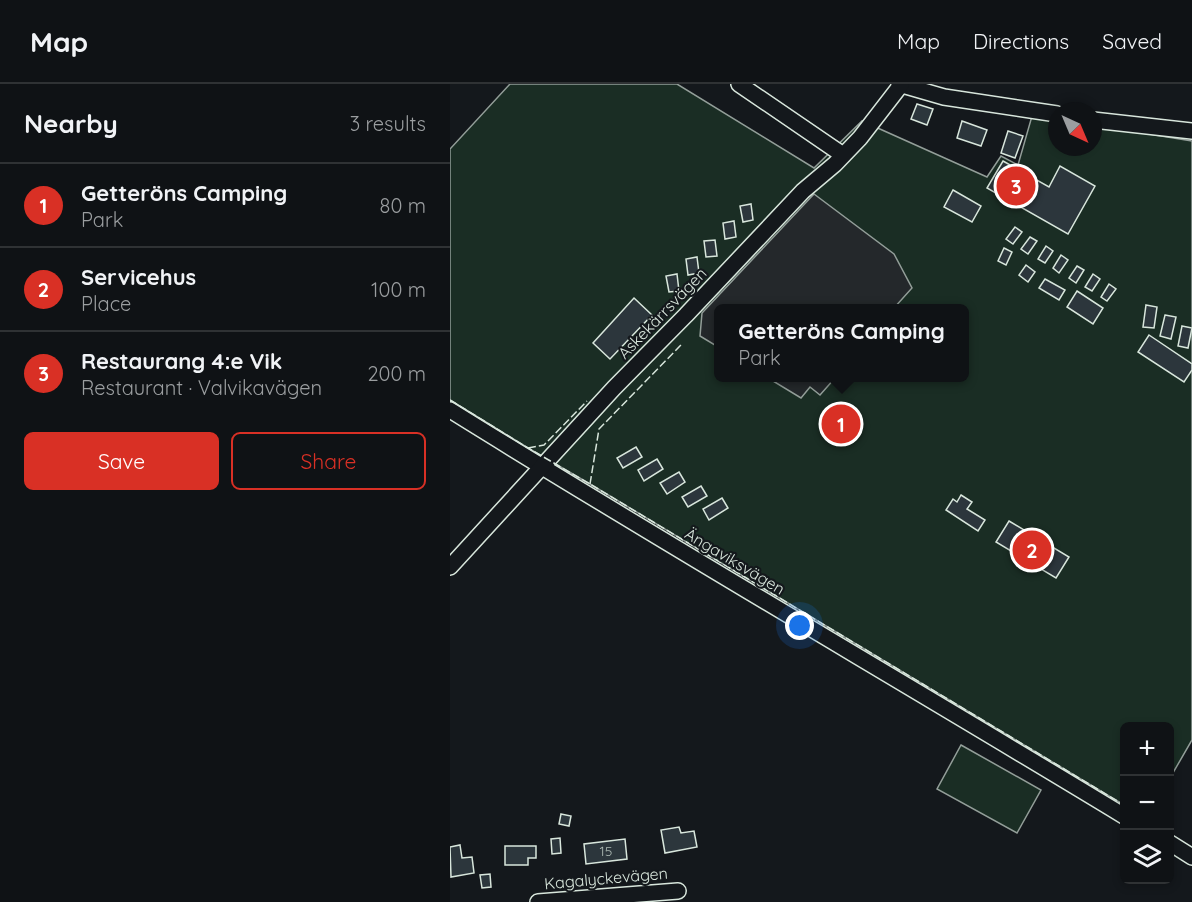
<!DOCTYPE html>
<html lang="en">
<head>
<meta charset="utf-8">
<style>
  :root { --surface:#0f1215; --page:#1d2022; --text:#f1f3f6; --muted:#9b9ea0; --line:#2f3234; --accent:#d93025 }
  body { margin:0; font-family:Quicksand,sans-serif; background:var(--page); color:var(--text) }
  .controls { position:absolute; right:18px; bottom:18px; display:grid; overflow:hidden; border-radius:9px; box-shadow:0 3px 9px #0003 }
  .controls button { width:54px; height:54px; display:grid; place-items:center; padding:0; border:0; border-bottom:2px solid var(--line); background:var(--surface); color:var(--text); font:30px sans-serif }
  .compass { position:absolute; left:598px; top:18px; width:54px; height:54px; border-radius:50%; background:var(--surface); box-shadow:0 3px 9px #0003; rotate:136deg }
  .you { position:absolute; left:350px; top:542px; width:21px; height:21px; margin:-15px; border:4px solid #fff; border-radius:50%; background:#1a73e8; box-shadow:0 0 0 9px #1a73e833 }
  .badge { display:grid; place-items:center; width:39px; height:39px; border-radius:50%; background:var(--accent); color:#fff; font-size:20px; font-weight:700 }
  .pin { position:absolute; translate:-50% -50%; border:3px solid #fff; box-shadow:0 2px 6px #0006 }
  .popup { position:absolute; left:264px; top:220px; width:255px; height:78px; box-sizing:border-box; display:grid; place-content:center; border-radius:9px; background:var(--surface); filter:drop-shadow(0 2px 4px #0005); font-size:20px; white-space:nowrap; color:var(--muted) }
  .popup b { font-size:22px; color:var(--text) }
  .popup::after { content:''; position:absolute; left:50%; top:100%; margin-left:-12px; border:12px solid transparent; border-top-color:var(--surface) }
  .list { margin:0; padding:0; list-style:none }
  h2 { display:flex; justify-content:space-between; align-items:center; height:78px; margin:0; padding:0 24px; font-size:26px }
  h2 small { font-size:20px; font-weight:400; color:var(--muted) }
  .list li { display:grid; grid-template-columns:39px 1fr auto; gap:18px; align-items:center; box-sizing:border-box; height:84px; padding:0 24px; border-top:2px solid var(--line) }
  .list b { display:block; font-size:22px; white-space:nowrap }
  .list p { margin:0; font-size:20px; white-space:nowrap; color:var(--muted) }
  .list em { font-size:20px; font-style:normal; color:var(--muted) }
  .actions { display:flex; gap:12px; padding:18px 24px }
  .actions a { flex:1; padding:14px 0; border:2px solid var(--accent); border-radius:9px; text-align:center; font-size:21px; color:var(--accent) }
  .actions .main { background:var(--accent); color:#fff }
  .icon { flex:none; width:33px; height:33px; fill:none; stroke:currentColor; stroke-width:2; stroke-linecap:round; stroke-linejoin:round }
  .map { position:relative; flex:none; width:742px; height:818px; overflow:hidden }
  header { display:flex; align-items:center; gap:36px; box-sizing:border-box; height:84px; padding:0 30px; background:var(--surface); border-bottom:2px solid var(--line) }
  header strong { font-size:28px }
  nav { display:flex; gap:33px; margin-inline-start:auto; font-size:21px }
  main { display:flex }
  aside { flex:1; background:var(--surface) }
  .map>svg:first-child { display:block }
</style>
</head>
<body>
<header>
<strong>Map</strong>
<nav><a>Map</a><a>Directions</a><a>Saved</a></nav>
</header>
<main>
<aside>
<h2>Nearby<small>3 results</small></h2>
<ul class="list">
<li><span class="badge">1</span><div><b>Getteröns Camping</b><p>Park</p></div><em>80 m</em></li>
<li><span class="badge">2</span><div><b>Servicehus</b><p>Place</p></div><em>100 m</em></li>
<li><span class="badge">3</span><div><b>Restaurang 4:e Vik</b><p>Restaurant · Valvikavägen</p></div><em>200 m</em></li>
</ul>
<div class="actions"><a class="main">Save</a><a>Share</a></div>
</aside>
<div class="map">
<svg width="742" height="818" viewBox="0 0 742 818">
  <rect width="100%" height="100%" fill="#14181c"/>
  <!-- green -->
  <g fill="#1a2d24" stroke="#939e99" stroke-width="1.5" fill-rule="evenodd">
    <path d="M60,0H227L364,84L412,37L537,93L551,72L568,81L582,32L607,36V63H643V41L742,57V656L720,694V642H674V721L140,400L78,364L0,316V65ZM268,224H514V294H268Z"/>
    <path d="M511,661L591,706L567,749L487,705Z"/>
  </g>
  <!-- parking -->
  <g fill="#24282b" stroke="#939e99" stroke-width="1.5">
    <path d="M364,110L444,170L462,204L444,224H268V263L250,252L252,229Z"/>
    <path d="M318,294H385L370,311L360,303L351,314Z"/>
  </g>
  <!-- building -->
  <g fill="#2c363c" stroke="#d8e6dc" stroke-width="1.5">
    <path d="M467,20L483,25L477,41L461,35Z"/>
    <path d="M512,37L537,46L531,62L507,54Z"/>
    <path d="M558,47L573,52L565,74L551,69Z"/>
    <path d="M553,77L599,103L610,82L645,102L618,150L537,104Z"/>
    <path d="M503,106L531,122L522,138L494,123Z"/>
    <path d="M301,120L303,136L293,138L290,122Z"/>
    <path d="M284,137L286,153L275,155L273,139Z"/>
    <path d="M565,143L572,148L563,160L556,155Z"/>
    <path d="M580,153L587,157L578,170L571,165Z"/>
    <path d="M265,156L267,172L256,173L254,157Z"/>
    <path d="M596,162L603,167L595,179L588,175Z"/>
    <path d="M554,164L562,168L556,181L548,177Z"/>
    <path d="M611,171L618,176L609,189L603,184Z"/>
    <path d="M247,173L249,189L238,191L236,175Z"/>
    <path d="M576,181L585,188L578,198L569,191Z"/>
    <path d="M627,182L634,186L626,199L619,194Z"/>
    <path d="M227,190L229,207L219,208L216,192Z"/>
    <path d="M643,190L650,195L642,207L635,203Z"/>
    <path d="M595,195L615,206L609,216L589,204Z"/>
    <path d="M659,200L666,205L657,217L651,213Z"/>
    <path d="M627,207L653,224L643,240L617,223Z"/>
    <path d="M184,214L202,231L160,275L143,259Z"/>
    <path d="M696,221L707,223L704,244L693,243Z"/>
    <path d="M715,231L726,233L721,255L710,252Z"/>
    <path d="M732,242L742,244L738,264L728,262Z"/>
    <path d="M699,251L742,280V286L734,298L688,268Z"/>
    <path d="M186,363L192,373L173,384L167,374Z"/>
    <path d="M207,375L213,385L194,397L188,386Z"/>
    <path d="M229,388L235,398L217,410L210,399Z"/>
    <path d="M251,402L257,412L238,423L232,413Z"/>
    <path d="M511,411L522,418L517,425L535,436L528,447L496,426L503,415L507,418Z"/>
    <path d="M272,414L278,424L259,436L253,425Z"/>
    <path d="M559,437L619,473L606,494L546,458Z"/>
    <path d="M111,730L121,732L119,742L109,740Z"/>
    <path d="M229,743L231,749L244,747L247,763L215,769L211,746Z"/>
    <path d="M110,754L111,769L102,770L101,755Z"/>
    <path d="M175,755L177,775L136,780L134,760Z"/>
    <path d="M10,761L12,774L22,773L24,789L1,793L0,763Z"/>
    <path d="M55,762H86V774H78V781H55Z"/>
    <path d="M40,790L41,803L32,804L30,791Z"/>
  </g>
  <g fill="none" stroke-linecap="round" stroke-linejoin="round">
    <!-- street casing -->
    <g stroke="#d8e6dc" stroke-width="18">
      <g id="street">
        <path d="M289,0L393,71"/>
        <path d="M449,0L494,13L607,30"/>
        <path d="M643,36L742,47"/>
        <path d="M0,326C223,465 450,596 674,732"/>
        <path d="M0,483L164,304L236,231L353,107L385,80L410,54L451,1"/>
        <path d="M720,759L742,773"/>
        <path d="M88,818L228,807"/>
      </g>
    </g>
    <!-- street -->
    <use href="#street" stroke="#14181c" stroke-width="15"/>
    <!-- fence -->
    <g stroke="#d8e6dc" stroke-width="1.5" stroke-dasharray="8 3" stroke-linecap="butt">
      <path d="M0,316L78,364L140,400L674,721"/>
      <path d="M78,364L94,361L137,317"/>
      <path d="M140,400L149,345L231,261"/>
    </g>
  </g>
  <g text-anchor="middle" stroke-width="4.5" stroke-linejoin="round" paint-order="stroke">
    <!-- number labels -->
    <g font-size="14" fill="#adbab4">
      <text x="156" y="772">15</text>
    </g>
    <!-- street labels -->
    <g font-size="16" fill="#d8e6dc" stroke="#14181c">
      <text transform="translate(212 229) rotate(-46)" y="6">Askekärrsvägen</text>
      <text transform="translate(285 477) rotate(31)" y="6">Ängaviksvägen</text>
      <text transform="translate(156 794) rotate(-5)" y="6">Kagalyckevägen</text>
    </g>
  </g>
</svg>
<div class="controls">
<button>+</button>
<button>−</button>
<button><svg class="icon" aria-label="layers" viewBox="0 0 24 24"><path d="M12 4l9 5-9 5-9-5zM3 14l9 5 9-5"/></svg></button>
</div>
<svg class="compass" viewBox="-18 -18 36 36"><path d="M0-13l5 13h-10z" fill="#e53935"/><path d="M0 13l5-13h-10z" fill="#9b9ea0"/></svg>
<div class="you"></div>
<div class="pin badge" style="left:391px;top:340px">1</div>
<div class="popup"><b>Getteröns Camping</b>Park</div>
<div class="pin badge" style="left:582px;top:466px">2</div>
<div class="pin badge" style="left:566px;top:102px">3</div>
</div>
</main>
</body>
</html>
